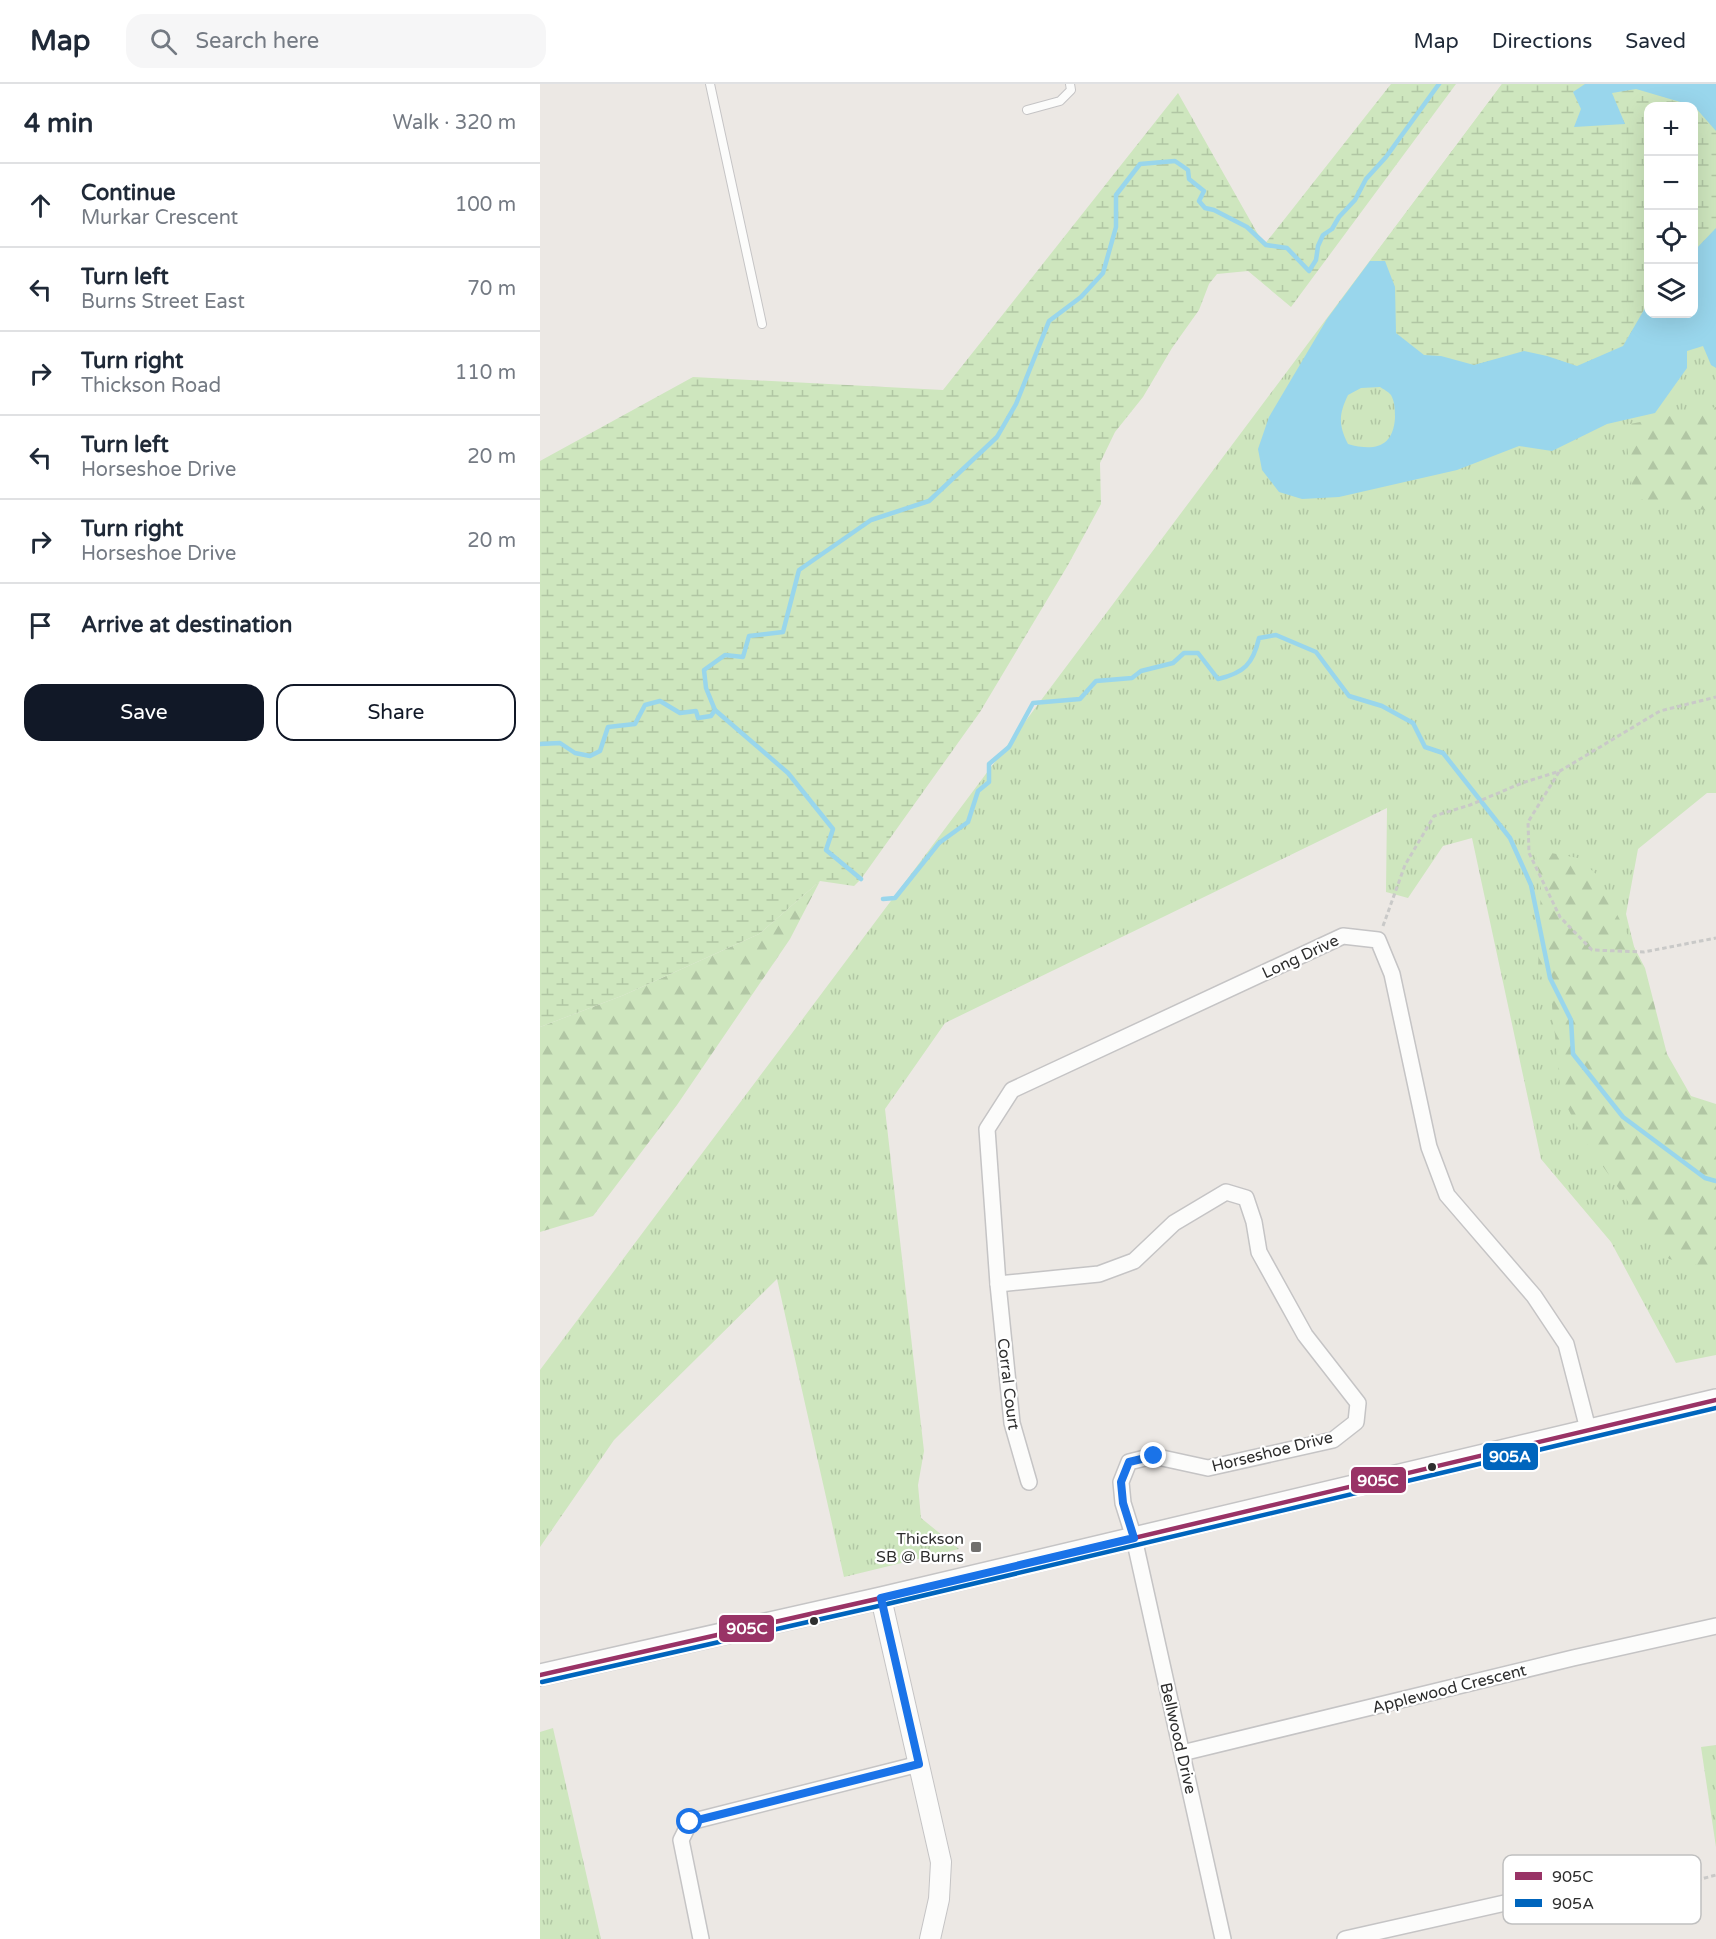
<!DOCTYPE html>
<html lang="en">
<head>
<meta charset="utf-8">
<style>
  :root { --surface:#fff; --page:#f6f6f7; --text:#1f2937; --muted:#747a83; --line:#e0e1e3; --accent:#111827 }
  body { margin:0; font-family:"Varela Round",sans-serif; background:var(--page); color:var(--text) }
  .controls { position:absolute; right:18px; top:18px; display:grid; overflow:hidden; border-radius:12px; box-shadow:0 6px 24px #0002 }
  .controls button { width:54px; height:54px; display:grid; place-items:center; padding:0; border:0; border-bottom:2px solid var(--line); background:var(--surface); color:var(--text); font:30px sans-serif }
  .stop { position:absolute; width:18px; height:18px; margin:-14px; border:4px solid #1a73e8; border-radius:50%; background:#fff }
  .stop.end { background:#1a73e8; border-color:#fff; box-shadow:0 2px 6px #0008 }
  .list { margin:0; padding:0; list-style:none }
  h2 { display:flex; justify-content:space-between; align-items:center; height:78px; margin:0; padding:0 24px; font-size:26px }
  h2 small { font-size:20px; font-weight:400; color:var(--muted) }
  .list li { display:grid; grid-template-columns:39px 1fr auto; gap:18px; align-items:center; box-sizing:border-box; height:84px; padding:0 24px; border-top:2px solid var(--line) }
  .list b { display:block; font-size:22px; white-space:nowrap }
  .list p { margin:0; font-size:20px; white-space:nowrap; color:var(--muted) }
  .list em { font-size:20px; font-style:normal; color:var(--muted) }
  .actions { display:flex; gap:12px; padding:18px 24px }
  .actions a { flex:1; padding:14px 0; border:2px solid var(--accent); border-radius:18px; text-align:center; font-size:21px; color:var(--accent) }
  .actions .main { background:var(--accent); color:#fff }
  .icon { flex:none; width:33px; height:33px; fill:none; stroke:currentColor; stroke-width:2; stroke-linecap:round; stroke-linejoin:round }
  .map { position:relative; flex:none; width:1176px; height:1855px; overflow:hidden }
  header { display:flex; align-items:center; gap:36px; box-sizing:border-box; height:84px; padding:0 30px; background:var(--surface); border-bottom:2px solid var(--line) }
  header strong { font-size:28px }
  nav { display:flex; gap:33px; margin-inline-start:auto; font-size:21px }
  .search { width:420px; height:54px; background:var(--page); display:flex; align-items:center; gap:15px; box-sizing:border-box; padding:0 21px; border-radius:18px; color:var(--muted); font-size:22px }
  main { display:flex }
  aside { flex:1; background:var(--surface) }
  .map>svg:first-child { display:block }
</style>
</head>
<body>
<header>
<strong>Map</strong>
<div class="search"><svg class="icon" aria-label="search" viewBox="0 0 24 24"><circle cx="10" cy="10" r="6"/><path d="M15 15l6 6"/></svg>Search here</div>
<nav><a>Map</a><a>Directions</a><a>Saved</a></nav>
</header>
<main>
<aside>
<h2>4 min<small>Walk · 320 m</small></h2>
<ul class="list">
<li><svg class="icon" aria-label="ahead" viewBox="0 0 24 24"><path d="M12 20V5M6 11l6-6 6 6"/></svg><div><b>Continue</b><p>Murkar Crescent</p></div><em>100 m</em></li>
<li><svg class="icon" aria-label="left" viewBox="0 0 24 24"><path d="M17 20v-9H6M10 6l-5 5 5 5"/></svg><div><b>Turn left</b><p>Burns Street East</p></div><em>70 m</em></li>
<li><svg class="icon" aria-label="right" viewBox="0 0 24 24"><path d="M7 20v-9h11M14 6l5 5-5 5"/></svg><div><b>Turn right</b><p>Thickson Road</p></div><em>110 m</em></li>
<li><svg class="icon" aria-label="left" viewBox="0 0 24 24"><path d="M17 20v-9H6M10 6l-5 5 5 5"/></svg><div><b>Turn left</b><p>Horseshoe Drive</p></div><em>20 m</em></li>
<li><svg class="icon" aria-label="right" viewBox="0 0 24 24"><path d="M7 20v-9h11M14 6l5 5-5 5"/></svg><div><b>Turn right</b><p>Horseshoe Drive</p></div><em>20 m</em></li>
<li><svg class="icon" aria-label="arrive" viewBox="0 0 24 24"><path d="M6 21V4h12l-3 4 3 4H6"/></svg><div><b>Arrive at destination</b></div></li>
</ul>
<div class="actions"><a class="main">Save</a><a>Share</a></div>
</aside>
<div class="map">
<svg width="1176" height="1855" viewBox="0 0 1176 1855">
  <defs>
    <pattern id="grass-tufts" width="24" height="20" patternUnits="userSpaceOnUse" patternTransform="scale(1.5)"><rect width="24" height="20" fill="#cee6be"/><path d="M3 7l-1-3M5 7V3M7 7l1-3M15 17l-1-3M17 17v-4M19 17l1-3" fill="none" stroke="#b1c6a4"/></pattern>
    <pattern id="forest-firs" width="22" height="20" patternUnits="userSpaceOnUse" patternTransform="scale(1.5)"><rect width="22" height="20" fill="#cee6be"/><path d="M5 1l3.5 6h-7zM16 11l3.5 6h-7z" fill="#b1c6a4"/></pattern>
    <pattern id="wetland-marsh" width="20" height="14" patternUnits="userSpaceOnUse" patternTransform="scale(1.5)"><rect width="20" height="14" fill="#cee6be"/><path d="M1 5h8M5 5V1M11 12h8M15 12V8" fill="none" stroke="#b1c6a4"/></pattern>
  </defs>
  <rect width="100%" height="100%" fill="#ece8e4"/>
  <!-- grass -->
  <g fill="url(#grass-tufts)" fill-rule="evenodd">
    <path d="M962,0H1176V709H1167L1098,765L1086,830L1130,1009L1176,1035V1271L1136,1279L1071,1158L1001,1075L932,754L903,762L868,814L846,808L847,724L405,939L345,1025L384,1367L378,1401L381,1434L419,1465L304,1493L237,1195L74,1356L0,1463V1286ZM1108,22H1154V230H1108Z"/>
    <path d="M13,1644L61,1855H0V1648Z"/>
    <path d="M1176,1661V1763L1161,1663Z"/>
  </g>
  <!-- forest -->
  <g fill="url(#forest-firs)">
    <path d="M1176,323V428L1093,414L1085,341Z"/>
    <path d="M995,766L1038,774L1056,790L1105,884L1127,970L1151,1012L1176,1020V1185L1129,1175L1044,1056L1021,1011L1011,912L998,886L1001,802Z"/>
    <path d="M280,797L250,855L137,1021L53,1132L0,1148V943L84,911L219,850Z"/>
  </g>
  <!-- wetland -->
  <g fill="url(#wetland-marsh)">
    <path d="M851,0H916L751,223L708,187L677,190L669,200L659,226L632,264L603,313L575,348L560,379L561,420L528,481L440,628L321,795L314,802L280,797L219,850L84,911L0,943V377L153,293L403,306L638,9L724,161Z"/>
    <path d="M962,0H1045L1033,8L1041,25L1034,43L1085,40L1072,9L1096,5L1150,22H1108V219L1083,262L1037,282L1007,272L984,267L934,281L901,272L884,271L856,249L855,203L845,178L830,177Z"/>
    <path d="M1154,26L1176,47V144L1154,167Z"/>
  </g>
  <!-- water -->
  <g fill="#99d6ec" fill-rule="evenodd">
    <path d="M1045,0H1176V47L1154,22L1096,5L1072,9L1085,40L1034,43L1041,25L1033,8Z"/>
    <path d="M1176,144V284L1171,281L1163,262L1147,267V284L1115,329L1067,340L1012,367L979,362L917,386L799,413L762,415L739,408L722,386L718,365L729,333L787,235L830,177H845L855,203L856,249L884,271L901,272L934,281L984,267L1007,272L1037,282L1083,262L1108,219V230H1154V167ZM840,303C843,305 849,308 851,311C855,318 855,327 855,334C853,365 832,367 808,360C798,340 799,330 808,311L821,304Z"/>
  </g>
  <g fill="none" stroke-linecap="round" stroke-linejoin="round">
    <!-- stream -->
    <g stroke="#99d6ec" stroke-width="4.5">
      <path d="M175,626L248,689L293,745L286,766L321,795"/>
      <path d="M0,660L20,659L35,669L50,672L60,667L68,643L95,640L105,621L120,617L140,629L156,627L158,634L171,632L175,626L166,604L164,586L185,571L203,573L209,552L243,548L259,486L331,436L389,417L457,353L476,320L509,237L541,213L563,189L576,143V111L600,80L635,77L648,86L649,95L664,107L659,117L665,124L674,126L707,143L726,161L747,164L769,187L776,176L778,162L783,151L792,145L799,133L815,116L826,95L846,73L899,0"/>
      <path d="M343,815L355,814L399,759L428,738L438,707L449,698V680L469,663L493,619L540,615L556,597L592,594L601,587L633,579L644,569H658L678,595C704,589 713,580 719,554L736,551L776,568L809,612L842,622L873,639L885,663L903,669L970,754L991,801L1010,894L1031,936L1033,970L1083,1033L1165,1094L1176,1097"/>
    </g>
    <!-- service casing -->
    <g stroke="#c5c4c5" stroke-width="10">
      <g id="service">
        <path d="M170,0L222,240"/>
        <path d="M487,26L520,17L531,6L530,0"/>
      </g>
    </g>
    <!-- minor casing -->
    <g stroke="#c5c4c5" stroke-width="18">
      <g id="minor">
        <path d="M458,1200L559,1190L594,1177L634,1139L686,1108L706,1114L714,1138L719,1168L765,1251L818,1319L816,1338L793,1356L668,1384L613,1372L589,1378L581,1398L583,1419L594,1454L683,1855"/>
        <path d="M489,1398L472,1339L458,1200L447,1045L472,1006L803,852L838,856L852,890L889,1063L907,1111L994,1212L1026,1260L1048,1345"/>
        <path d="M642,1669L1033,1574L1176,1542"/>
        <path d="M161,1855L141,1756L150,1738L379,1680"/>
        <path d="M805,1855L1076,1794"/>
      </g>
    </g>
    <!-- tertiary casing -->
    <g stroke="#c5c4c5" stroke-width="22">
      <path id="tertiary" d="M341,1514L401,1778L399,1815L390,1855"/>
    </g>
    <!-- secondary casing -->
    <g stroke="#c5c4c5" stroke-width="24">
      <path id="secondary" d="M0,1591L341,1514L1176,1316"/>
    </g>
    <!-- path -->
    <g stroke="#c9c9c8" stroke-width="3" stroke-dasharray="4.5 3" stroke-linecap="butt">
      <path d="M1019,688L988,738L989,769L1020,833L1052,866L1104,868L1176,854"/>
      <path d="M843,842L865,781L894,732L930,721L982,699L1020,687L1120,627L1176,613"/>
      <path d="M1090,1798L1108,1802L1150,1798L1176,1791"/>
    </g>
    <!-- service -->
    <use href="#service" stroke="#fcfcfb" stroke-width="8"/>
    <!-- minor -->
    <use href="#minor" stroke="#fcfcfb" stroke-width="15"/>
    <!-- tertiary -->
    <use href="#tertiary" stroke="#fcfcfb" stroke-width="20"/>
    <!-- secondary -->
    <use href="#secondary" stroke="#fcfcfb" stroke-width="21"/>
    <!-- bus-1 casing -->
    <g stroke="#fff" stroke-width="9">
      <path id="bus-1" d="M0,1591L341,1514L1176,1316"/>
    </g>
    <!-- bus-2 casing -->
    <g stroke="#fff" stroke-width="9">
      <path id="bus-2" d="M2,1598L343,1521L1176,1324"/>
    </g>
    <!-- bus-1 -->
    <use href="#bus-1" stroke="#936" stroke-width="4.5"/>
    <!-- bus-2 -->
    <use href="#bus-2" stroke="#0065bd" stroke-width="4.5"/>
  </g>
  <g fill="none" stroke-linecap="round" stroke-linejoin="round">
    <!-- route -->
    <path stroke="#1a73e8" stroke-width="8" d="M150,1738L379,1680L341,1514L594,1454L583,1419L581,1398L589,1378L614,1372"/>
  </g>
  <!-- markers -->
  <g fill="#2e2e2e" stroke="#fff" stroke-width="2">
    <circle cx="892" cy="1383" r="5"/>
    <circle cx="274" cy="1537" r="5"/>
  </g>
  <rect fill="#706f6e" stroke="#fff" stroke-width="2" x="430" y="1457" width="12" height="12" rx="3"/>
  <g text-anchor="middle" stroke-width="4.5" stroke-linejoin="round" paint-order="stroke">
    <!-- street labels -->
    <g font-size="16" fill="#2e2e2e" stroke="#fff">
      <text transform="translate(760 872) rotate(-25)" y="6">Long Drive</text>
      <text transform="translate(469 1300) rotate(83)" y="6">Corral Court</text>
      <text transform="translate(732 1367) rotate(-14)" y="6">Horseshoe Drive</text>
      <text transform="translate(909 1604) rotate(-14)" y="6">Applewood Crescent</text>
      <text transform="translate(639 1654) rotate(77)" y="6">Bellwood Drive</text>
    </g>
    <!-- poi labels -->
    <g font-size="16" fill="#2e2e2e" stroke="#fff" text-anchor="end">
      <text x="424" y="1460">Thickson<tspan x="424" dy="18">SB @ Burns</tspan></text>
    </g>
  </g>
  <!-- legend -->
  <rect x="963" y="1771" width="198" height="69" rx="9" fill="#fff" stroke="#c0c0c0" stroke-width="1.5"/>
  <rect x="975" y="1788" width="27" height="8" fill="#936"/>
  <rect x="975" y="1815" width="27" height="8" fill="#0065bd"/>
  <g font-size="16" fill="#2e2e2e">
    <text x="1012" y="1798">905C</text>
    <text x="1012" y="1825">905A</text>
  </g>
  <g stroke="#fff" stroke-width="2">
    <rect x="942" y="1358" width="57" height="29" rx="6" fill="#0065bd"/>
    <rect x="810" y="1382" width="57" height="28" rx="6" fill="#936"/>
    <rect x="178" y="1530" width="57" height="29" rx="6" fill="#936"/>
  </g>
  <g font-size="16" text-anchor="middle" font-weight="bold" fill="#fff">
    <text x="970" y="1378">905A</text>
    <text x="838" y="1402">905C</text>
    <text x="207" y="1550">905C</text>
  </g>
</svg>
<div class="controls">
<button>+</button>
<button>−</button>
<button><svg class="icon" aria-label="locate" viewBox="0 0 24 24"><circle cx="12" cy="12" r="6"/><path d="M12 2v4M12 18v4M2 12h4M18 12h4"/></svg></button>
<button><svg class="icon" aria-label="layers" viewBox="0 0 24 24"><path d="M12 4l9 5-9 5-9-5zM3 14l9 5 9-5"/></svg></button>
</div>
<div class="stop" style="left:150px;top:1738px"></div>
<div class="stop end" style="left:614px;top:1372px"></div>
</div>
</main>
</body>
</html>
